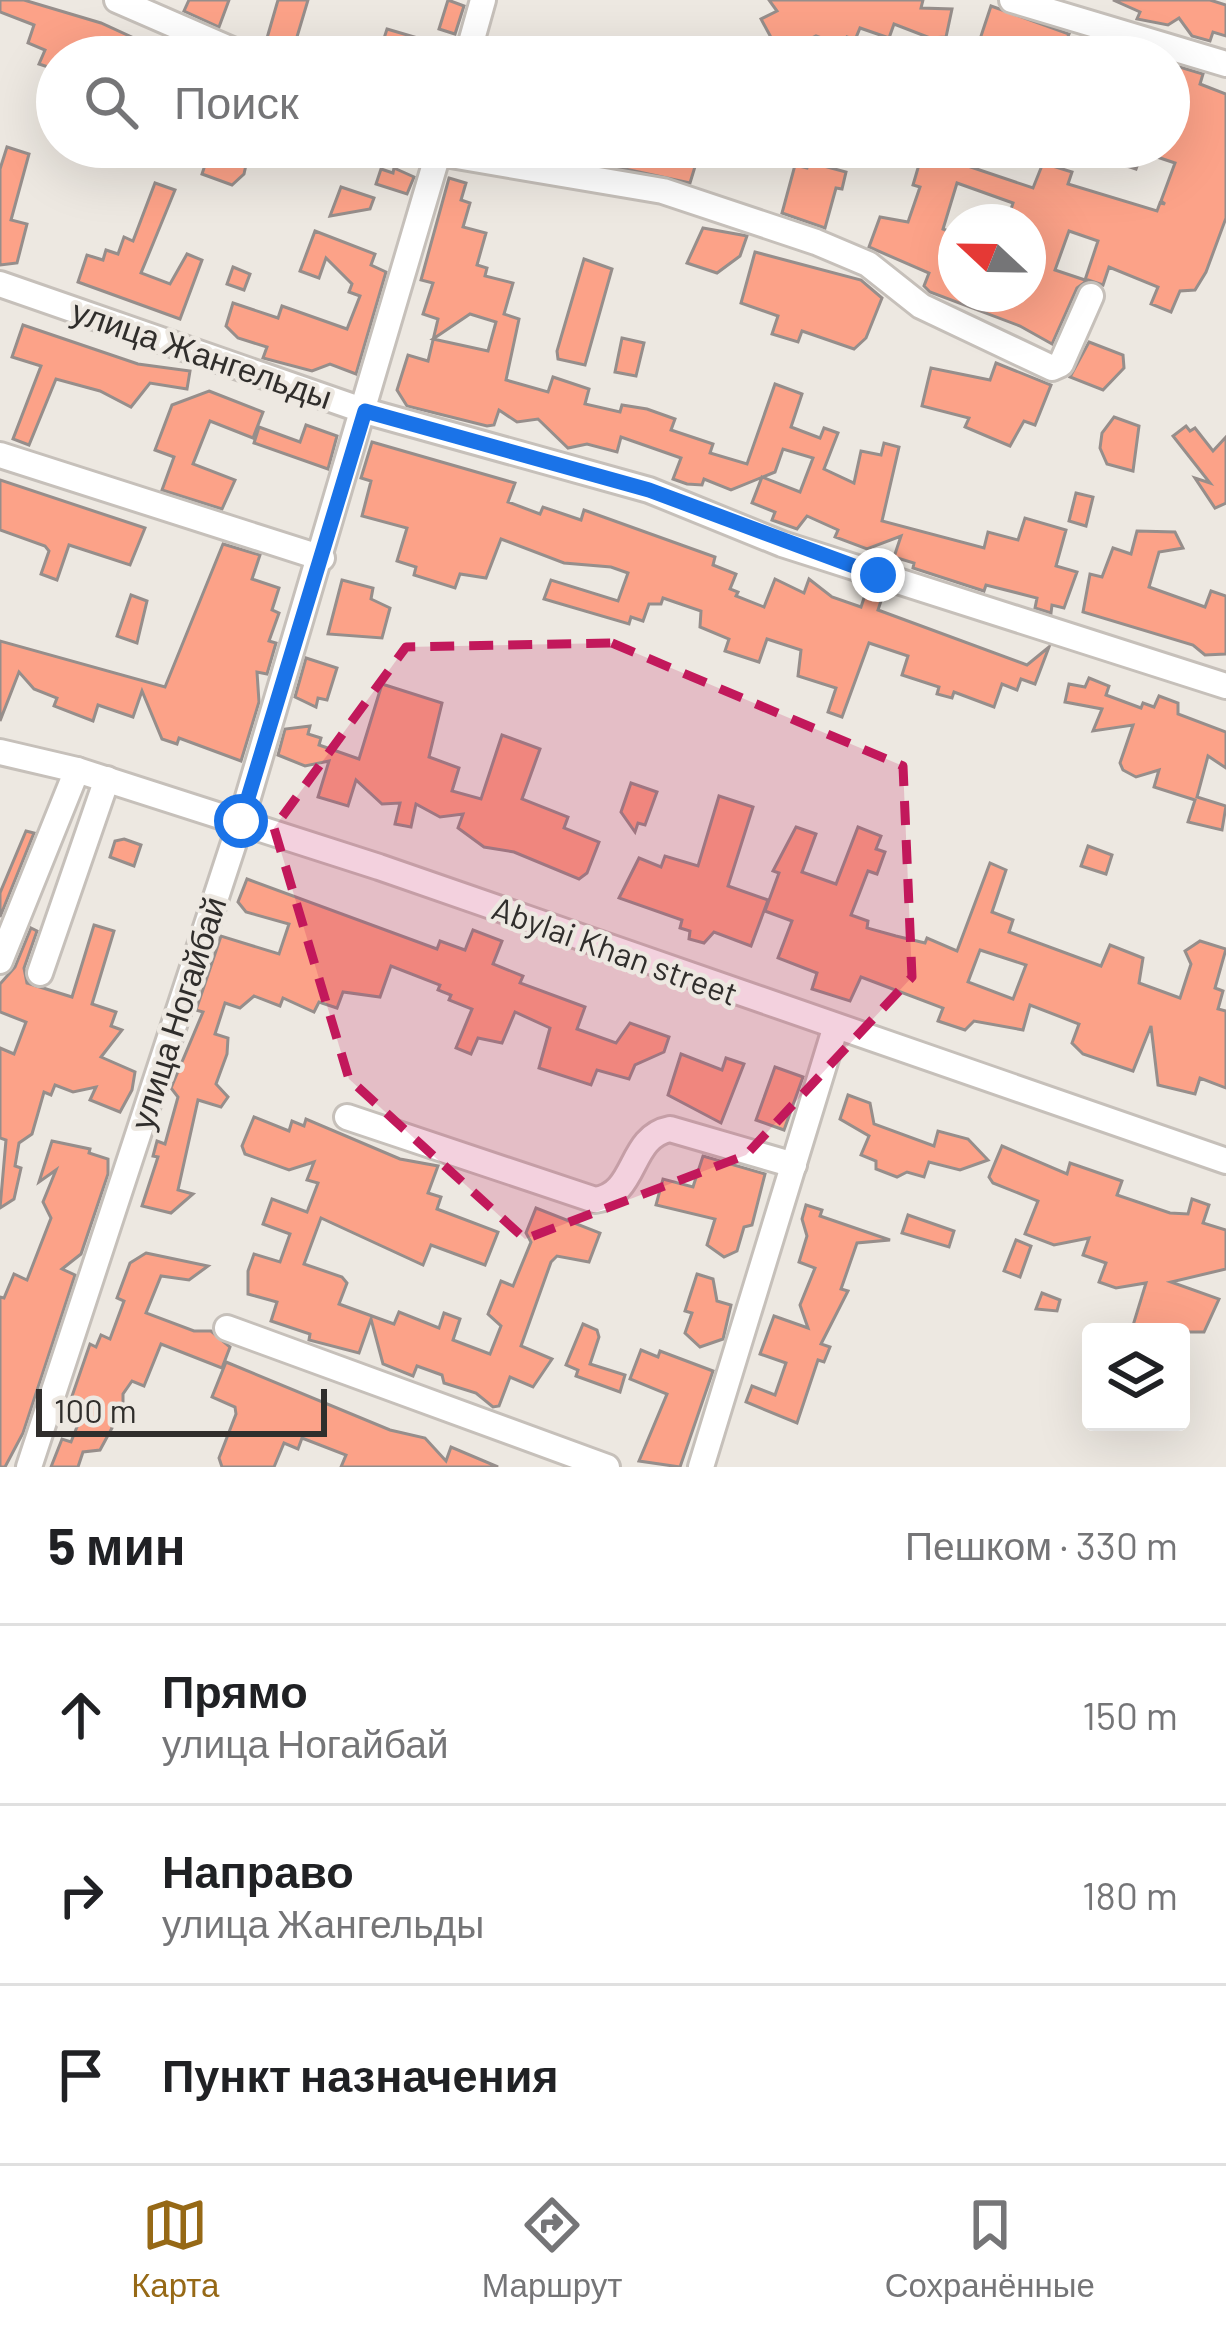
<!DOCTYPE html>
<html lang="ru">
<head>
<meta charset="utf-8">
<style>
  :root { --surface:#fff; --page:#f2f2f2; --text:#202124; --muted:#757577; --line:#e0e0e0; --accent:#966916 }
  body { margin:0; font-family:Barlow,sans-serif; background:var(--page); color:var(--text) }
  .controls { position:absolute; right:36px; bottom:36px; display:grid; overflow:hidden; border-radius:12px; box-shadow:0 12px 48px #0002 }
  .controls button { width:108px; height:108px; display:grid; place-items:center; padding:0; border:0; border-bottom:3px solid var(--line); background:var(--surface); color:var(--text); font:60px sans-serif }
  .compass { position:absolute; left:938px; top:204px; width:108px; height:108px; border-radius:50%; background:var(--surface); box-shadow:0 12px 48px #0002; rotate:292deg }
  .scale { position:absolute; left:36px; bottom:30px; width:291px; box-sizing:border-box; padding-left:12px; border:6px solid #302e2c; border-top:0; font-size:33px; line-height:42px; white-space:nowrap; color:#302e2c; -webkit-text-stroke:9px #ede8e1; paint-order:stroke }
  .stop { position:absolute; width:36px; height:36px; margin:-27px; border:9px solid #1a73e8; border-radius:50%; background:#fff }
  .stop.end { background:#1a73e8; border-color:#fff; box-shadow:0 3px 12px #0008 }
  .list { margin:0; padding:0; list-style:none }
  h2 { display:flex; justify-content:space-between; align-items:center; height:156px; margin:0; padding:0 48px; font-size:51px }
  h2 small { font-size:39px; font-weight:400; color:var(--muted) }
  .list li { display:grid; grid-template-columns:78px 1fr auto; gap:36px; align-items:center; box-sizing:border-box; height:180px; padding:0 48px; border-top:3px solid var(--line) }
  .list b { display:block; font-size:45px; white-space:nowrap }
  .list p { margin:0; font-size:39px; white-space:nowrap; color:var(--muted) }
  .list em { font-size:39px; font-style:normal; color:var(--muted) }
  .icon { flex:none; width:66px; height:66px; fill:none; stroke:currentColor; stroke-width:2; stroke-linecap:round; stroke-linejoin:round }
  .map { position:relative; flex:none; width:1226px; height:1467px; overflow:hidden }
  .search { position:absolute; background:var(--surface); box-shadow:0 12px 48px #0002; left:36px; right:36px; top:36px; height:132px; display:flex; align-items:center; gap:30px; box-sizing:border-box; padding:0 42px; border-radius:66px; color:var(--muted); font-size:45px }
  .sheet { height:696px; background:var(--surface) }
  nav { display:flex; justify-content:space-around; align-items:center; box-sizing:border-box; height:168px; border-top:3px solid var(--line); background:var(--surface); font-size:33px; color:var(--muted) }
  nav a { display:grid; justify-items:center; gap:6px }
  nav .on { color:var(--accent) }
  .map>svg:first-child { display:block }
</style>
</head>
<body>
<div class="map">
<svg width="1226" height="1467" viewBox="0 0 1226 1467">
  <rect width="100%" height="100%" fill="#ede8e1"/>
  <!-- building -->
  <g fill="#fca288" stroke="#968e8b" stroke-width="3" fill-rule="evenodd">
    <path d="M0,0H24L101,23L160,50L164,39L207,57H57V70L39,64L45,50L28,43L34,25L0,12Z"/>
    <path d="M189,0H229L219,27L184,11Z"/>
    <path d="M278,0H308L291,57L265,45Z"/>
    <path d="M448,0L464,6L455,34L439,29Z"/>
    <path d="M769,0H923L921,8L952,9L946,37L930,38L894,24L889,38L860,28L855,40L847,37L843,46L816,36L780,54L761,19L777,11Z"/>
    <path d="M1113,0H1210L1226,5V36L1213,32L1210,41L1192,36L1179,18L1168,25L1137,19L1140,12Z"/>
    <path d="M991,6L1069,34L1066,41L1105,57H997L980,39Z"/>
    <path d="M387,29L452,48L451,57H378Z"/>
    <path d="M489,41L528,52V57H484Z"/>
    <path d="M1173,65L1203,74L1200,84L1226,94V218L1206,272L1195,290L1180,291L1171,312L1151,304L1158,287L1109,267L1103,285L1088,280L1077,288L1052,344L1020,326L930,292L924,286L929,273L869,247L880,217L908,222L920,187L913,185L923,151L1033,188L1043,163L1072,172L1068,184L1157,211L1160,203L1165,204L1161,201L1175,163L1142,152L1136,169L1121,164L1127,147H1169ZM957,183L1013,203L1007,222H1028V294H956V234L943,229ZM1069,231L1098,241L1085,280L1055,270Z"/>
    <path d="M7,147L29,154L11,220L27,224L17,263L0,265V169Z"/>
    <path d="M211,147H250L244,174L232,185L202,174Z"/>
    <path d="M592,147H701L690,183L588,161Z"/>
    <path d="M809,162L846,172L842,189L836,188L825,228L782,213L795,165L807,168Z"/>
    <path d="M394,168L414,177L407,194L376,184L381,169L393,173Z"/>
    <path d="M449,178L466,183L461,200L470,203L463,227L486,233L477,265L487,268L485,276L513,283L504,314L519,319L506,380L548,392L553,377L589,389L585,404L620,412L622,405L647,409L675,419L671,430L713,444L710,453L747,464L775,384L802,394L791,427L820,438L824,428L838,433L824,469L854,483L861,451L881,455L884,443L899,447L882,521L984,548L988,532L1018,540L1025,518L1066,530L1056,566L1077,572L1064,608L1052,605L1051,613L1035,608L1037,598L986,585L984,591L913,568L914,563L894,557L901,536L867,549L835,537L838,530L807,516L797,529L772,520L775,512L752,503L762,477L800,492L813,458L783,449L775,472L731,490L704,479L702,485L687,484L673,479L681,458L621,437L617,452L587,444L568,448L538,419L517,422L499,410L494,425L487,426L407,406L397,390L408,355L428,361L438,319L423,314L433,283L421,280ZM470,314L496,322L488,351L433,339Z"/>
    <path d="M155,183L175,190L141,273L170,284L187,254L202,260L180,319L78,282L87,255L103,260L106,250L118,254L124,237L133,241Z"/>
    <path d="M341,187L374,198L370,209L330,216Z"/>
    <path d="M703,228L747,236L740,256L717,273L687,263Z"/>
    <path d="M315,231L375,254L371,265L386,272L356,374L330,364L312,371L263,358L267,347L238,338L226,326L233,303L278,318L282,306L347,329L360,296L349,292L352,284L326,258L319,278L300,271Z"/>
    <path d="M755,252L861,280L882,298L866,338L854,349L802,331L798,342L772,334L778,316L741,303Z"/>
    <path d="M584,259L612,269L585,365L558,359L557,351Z"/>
    <path d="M233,267L250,274L244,290L227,284Z"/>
    <path d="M23,325L138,364L190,371L187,389L150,383L131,407L100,391L56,379L29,445L13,439L41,366L12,357Z"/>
    <path d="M622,338L644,343L636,376L615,372Z"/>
    <path d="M1089,342L1123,355L1124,368L1103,390L1070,377Z"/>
    <path d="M996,363L1051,385L1035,425L1024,421L1010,446L965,427L969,418L922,406L931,368L990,380Z"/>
    <path d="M209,391L263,412L253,438L210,421L193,464L235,480L222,509L162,490L174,457L155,450L172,405Z"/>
    <path d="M1114,417L1139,426L1133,471L1107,464L1100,448L1102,433Z"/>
    <path d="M306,425L337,436L328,469L254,443L259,427L300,442Z"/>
    <path d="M1186,426L1190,431L1195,428L1213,451L1226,437V503L1215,508L1195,478L1210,483L1173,436Z"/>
    <path d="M372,442L515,483L508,502L540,514L543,507L581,520L584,510L715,557L713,565L736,574L730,589L738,592L736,596L764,607L775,579L804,593L809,579L832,597L861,607L865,595L881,601L878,610L1027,665L1049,647L1035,684L1021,679L1017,690L1002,684L994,707L954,692L952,698L937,694L939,687L902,675L908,656L869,643L842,717L828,712L836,688L798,676L801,650L767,639L759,662L725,651L729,639L700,627L701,611L663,598L661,604H649L643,621L631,617L629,624L544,599L551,580L618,601L628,573L611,567L564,563L501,539L486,578L460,574L455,588L414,575L416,567L397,561L407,528L362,516L371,481L361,478Z"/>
    <path d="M0,480L145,528L130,565L69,545L57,580L41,574L49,551L45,546L0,530Z"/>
    <path d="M1076,493L1093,497L1086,526L1069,521Z"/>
    <path d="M1137,531L1175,532L1183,548L1159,552L1149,587L1205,607L1211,591L1226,596V654L1205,655L1193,645L1083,612L1090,574L1102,577L1113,548L1131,554Z"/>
    <path d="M223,544L260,555L252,579L279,588L272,610L279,613L269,641L276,643L267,674L257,672L259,702L241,761L179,738L177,744L162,739L142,691L133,717L98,705L93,721L54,706L57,698L34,689L19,672L0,721V641L165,687Z"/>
    <path d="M342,580L373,588L371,599L390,608L382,638L328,634Z"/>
    <path d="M131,595L147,601L137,643L117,636Z"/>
    <path d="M306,658L337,668L327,700L318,698L316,707L295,697Z"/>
    <path d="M1089,678L1109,686L1106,695L1141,708L1143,703L1154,707L1159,696L1178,703V714L1226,732V768L1208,756L1197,797L1226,806L1222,830L1188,822L1195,800L1154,787L1159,770L1136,777L1123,770L1120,763L1133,725L1093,731L1102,709L1065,702L1069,684L1085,687Z"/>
    <path d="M382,684L442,703L429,757L459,768L452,791L481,799L502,735L540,749L522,799L568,817L564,828L599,842L587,873L579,879L514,852L484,847L458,828L463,814L440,817L416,804L411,827L395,824L400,803L382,804L356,780L348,806L318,797L329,761L305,766L278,755L285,729L310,726L308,734L321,738L319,745L359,759Z"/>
    <path d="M631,783L657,792L645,825L638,823L635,832L621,812Z"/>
    <path d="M719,796L753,807L728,886L768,900L751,946L714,932L704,943L689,939L690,931L680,928L682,920L619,898L639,858L661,867L665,856L698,866Z"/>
    <path d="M796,827L816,834L802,872L836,884L858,827L881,836L876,849L885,852L877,874L868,871L851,915L868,921L867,928L896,936L925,943L927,938L957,951L990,863L1006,870L992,912L1013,920L1009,932L1101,966L1110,945L1143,958L1139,983L1180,998L1191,964L1185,951L1200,941L1226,949L1215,988L1223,991L1218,1009L1226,1011V1088L1200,1078L1195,1094L1158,1085L1151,1026L1133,1071L1083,1054L1072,1043L1079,1024L1030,1005L1023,1030L974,1021L965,1030L938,1021L943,1008L861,977L850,1001L812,989L817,973L778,958L792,921L765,911L779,873L773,871ZM980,950L1026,965L1013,999L968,982Z"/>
    <path d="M26,831L34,833L0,917V893Z"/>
    <path d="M124,839L141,845L134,866L110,857L115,841Z"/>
    <path d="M1088,846L1112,855L1106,874L1081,866Z"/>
    <path d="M247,879L437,949L440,941L465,950L473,930L502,941L493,964L523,976L520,983L585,1007L577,1029L616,1043L630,1023L669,1037L664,1052L635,1065L629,1079L597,1070L591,1085L539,1068L550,1028L515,1012L502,1043L478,1038L471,1054L456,1048L472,1009L449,1000L451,995L438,990L440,985L391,966L380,997L343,992L337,1008L319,1002L314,1012L283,998L280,1006L254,996L240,1008L225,1003L215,1034L228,1038L227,1054L216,1084L228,1097L221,1107L198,1100L178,1190L193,1194L171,1213L142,1206L158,1157L153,1156L157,1141L165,1144L178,1097L171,1088L203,1012L196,1010L221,936L279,954L289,924L246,912L238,902Z"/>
    <path d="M94,925L114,931L92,1004L116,1012L111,1026L122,1030L101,1057L135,1072L132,1090L120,1112L90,1100L96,1087L73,1092L55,1085L51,1095L44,1092L32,1134L19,1143L15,1166L21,1168L14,1199L0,1208L6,1140L0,1138V1048L14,1054L26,1022L0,1012V984L15,967L31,928L37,931L24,968L27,983L72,997Z"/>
    <path d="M681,1054L722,1070L726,1058L744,1064L721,1123L668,1095Z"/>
    <path d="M775,1067L803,1077L784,1130L756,1120Z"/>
    <path d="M848,1095L870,1103L874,1124L934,1146L938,1131L968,1139L988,1160L960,1170L929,1162L924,1177L907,1172L897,1177L876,1169V1161L861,1155L869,1136L840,1119Z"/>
    <path d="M254,1117L289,1131L292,1121L304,1126L306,1119L400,1159L438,1166L428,1193L441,1197L437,1209L498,1232L485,1265L431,1245L423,1265L321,1218L304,1264L342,1277L347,1283L339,1304L394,1324L399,1312L439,1328L444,1313L460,1319L453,1340L490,1354L501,1326L488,1314L501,1281L513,1286L531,1242L526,1233L536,1208L600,1233L589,1262L557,1256L551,1262L521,1346L552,1359L533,1387L510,1377L499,1406L493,1407L476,1393L444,1383L442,1375L417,1366L413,1376L383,1364L371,1319L359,1353L309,1340L310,1334L271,1321L277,1302L248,1294V1271L254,1254L280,1262L290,1234L263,1224L272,1199L307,1212L318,1183L307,1180L314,1162L289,1170L245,1154L242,1146Z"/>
    <path d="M52,1141L90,1149L89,1153L108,1159V1174L81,1254L62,1269L75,1275L23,1433L5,1467H0V1297L4,1298L14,1274L27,1280L51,1218L43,1202L56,1170L39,1182Z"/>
    <path d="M1002,1146L1067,1174L1070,1163L1122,1181L1117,1195L1170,1213L1188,1214L1192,1199L1209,1205L1203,1223L1226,1230V1269L1171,1282L1219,1299L1204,1332H1131L1146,1283L1116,1288L1099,1282L1106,1263L1083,1255L1089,1238L1054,1245L1025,1234L1038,1201L993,1183L989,1177Z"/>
    <path d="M703,1156L765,1174L752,1225L744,1227L737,1251L724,1257L707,1245L715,1219L656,1205L663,1179L693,1187Z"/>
    <path d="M806,1205L822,1210L820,1216L890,1240L857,1243L841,1289L848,1291L821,1344L830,1347L824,1362L818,1360L797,1423L746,1402L752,1386L775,1395L786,1363L760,1354L774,1316L808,1328L800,1305L815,1268L799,1262L807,1236L802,1219Z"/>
    <path d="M908,1215L954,1231L949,1247L902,1233Z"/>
    <path d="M1016,1240L1031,1246L1020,1277L1004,1271Z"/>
    <path d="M146,1253L208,1266L189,1280L161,1276L146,1313L194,1331H211L230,1347L222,1368L161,1344L144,1386L132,1381L123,1394V1406L110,1417L112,1428L100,1450L83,1452L78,1467H51L62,1439L71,1442L84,1409L70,1402L90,1344L96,1347L101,1335L110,1339L124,1301L117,1298L130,1263Z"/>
    <path d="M697,1274L713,1279L717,1301L731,1305L723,1339L700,1347L685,1333L692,1313L685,1311Z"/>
    <path d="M1042,1293L1060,1300L1057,1311L1036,1309Z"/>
    <path d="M583,1324L597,1330L599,1337L590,1364L625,1375L620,1392L576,1376L578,1370L566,1365Z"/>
    <path d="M641,1350L658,1357L660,1351L713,1371L680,1467L639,1461L667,1394L630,1379Z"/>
    <path d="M226,1362L390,1430L425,1438L446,1461L451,1447L498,1467H341L346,1455L302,1438L298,1449L284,1443L274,1467H222L219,1458L236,1414L235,1407L212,1397Z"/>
  </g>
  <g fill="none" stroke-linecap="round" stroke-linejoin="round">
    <!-- minor casing -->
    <g stroke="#c6c0ba" stroke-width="30">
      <g id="minor">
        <path d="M117,0L248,57"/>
        <path d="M1012,0L1226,64"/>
        <path d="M467,57L483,0"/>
        <path d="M439,153L663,191L816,242L868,264L921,306L1052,368L1061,364L1091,296"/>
        <path d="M0,284L365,411L649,490L782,544L1226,686"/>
        <path d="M0,455L322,558"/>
        <path d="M0,752L77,770L379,867L1226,1161"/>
        <path d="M0,961L77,770"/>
        <path d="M40,973L107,779"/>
        <path d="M347,1117L595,1200C638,1194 628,1137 670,1129L794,1165"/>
        <path d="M227,1328L607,1467"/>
        <path d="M29,1467L241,821L440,147"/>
        <path d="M701,1467L835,1029"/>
      </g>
    </g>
    <!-- minor -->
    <use href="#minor" stroke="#fff" stroke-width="24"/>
  </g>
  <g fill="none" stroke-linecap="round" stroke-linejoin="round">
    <!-- route -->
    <path stroke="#1a73e8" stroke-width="15" d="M241,821L365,411L649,490L878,575"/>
  </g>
  <!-- marked area -->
  <path fill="#c2185b" fill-opacity="0.2" stroke="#c2185b" stroke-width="9" stroke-dasharray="24 15" stroke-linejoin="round" d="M612,643L903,766L912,977L746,1155L525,1239L349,1079L274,828L406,647Z"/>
  <g text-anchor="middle" stroke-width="9" stroke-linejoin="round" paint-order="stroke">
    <!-- street labels -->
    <g font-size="33" fill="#302e2c" stroke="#ede8e1">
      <text transform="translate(202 354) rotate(19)" y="12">улица Жангельды</text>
      <text transform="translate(615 951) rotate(20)" y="12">Abylai Khan street</text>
      <text transform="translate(178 1013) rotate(-72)" y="12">улица Ногайбай</text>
    </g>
  </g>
</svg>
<div class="controls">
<button><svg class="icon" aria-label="layers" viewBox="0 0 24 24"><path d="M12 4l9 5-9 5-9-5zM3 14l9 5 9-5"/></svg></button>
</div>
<svg class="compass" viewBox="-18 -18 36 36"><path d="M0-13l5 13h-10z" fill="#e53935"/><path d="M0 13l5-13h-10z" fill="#757577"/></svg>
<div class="scale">100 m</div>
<div class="stop" style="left:241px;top:821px"></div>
<div class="stop end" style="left:878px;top:575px"></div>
<div class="search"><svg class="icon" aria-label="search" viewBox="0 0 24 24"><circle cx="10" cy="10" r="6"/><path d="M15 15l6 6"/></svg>Поиск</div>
</div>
<section class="sheet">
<h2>5 мин<small>Пешком · 330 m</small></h2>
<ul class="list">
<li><svg class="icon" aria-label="ahead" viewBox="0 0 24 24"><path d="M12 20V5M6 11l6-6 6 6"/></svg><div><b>Прямо</b><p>улица Ногайбай</p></div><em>150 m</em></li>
<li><svg class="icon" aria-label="right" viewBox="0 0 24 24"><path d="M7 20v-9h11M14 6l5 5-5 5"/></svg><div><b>Направо</b><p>улица Жангельды</p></div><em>180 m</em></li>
<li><svg class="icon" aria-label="arrive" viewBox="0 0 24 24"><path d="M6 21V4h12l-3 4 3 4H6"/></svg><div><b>Пункт назначения</b></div></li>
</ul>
</section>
<nav>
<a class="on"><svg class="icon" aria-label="map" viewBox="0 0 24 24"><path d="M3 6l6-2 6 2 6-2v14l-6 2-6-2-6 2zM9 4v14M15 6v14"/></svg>Карта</a>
<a><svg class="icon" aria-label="directions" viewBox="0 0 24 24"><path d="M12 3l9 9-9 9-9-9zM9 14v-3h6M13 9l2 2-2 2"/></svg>Маршрут</a>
<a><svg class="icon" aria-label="saved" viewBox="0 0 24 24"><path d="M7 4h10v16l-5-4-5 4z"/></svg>Сохранённые</a>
</nav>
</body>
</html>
